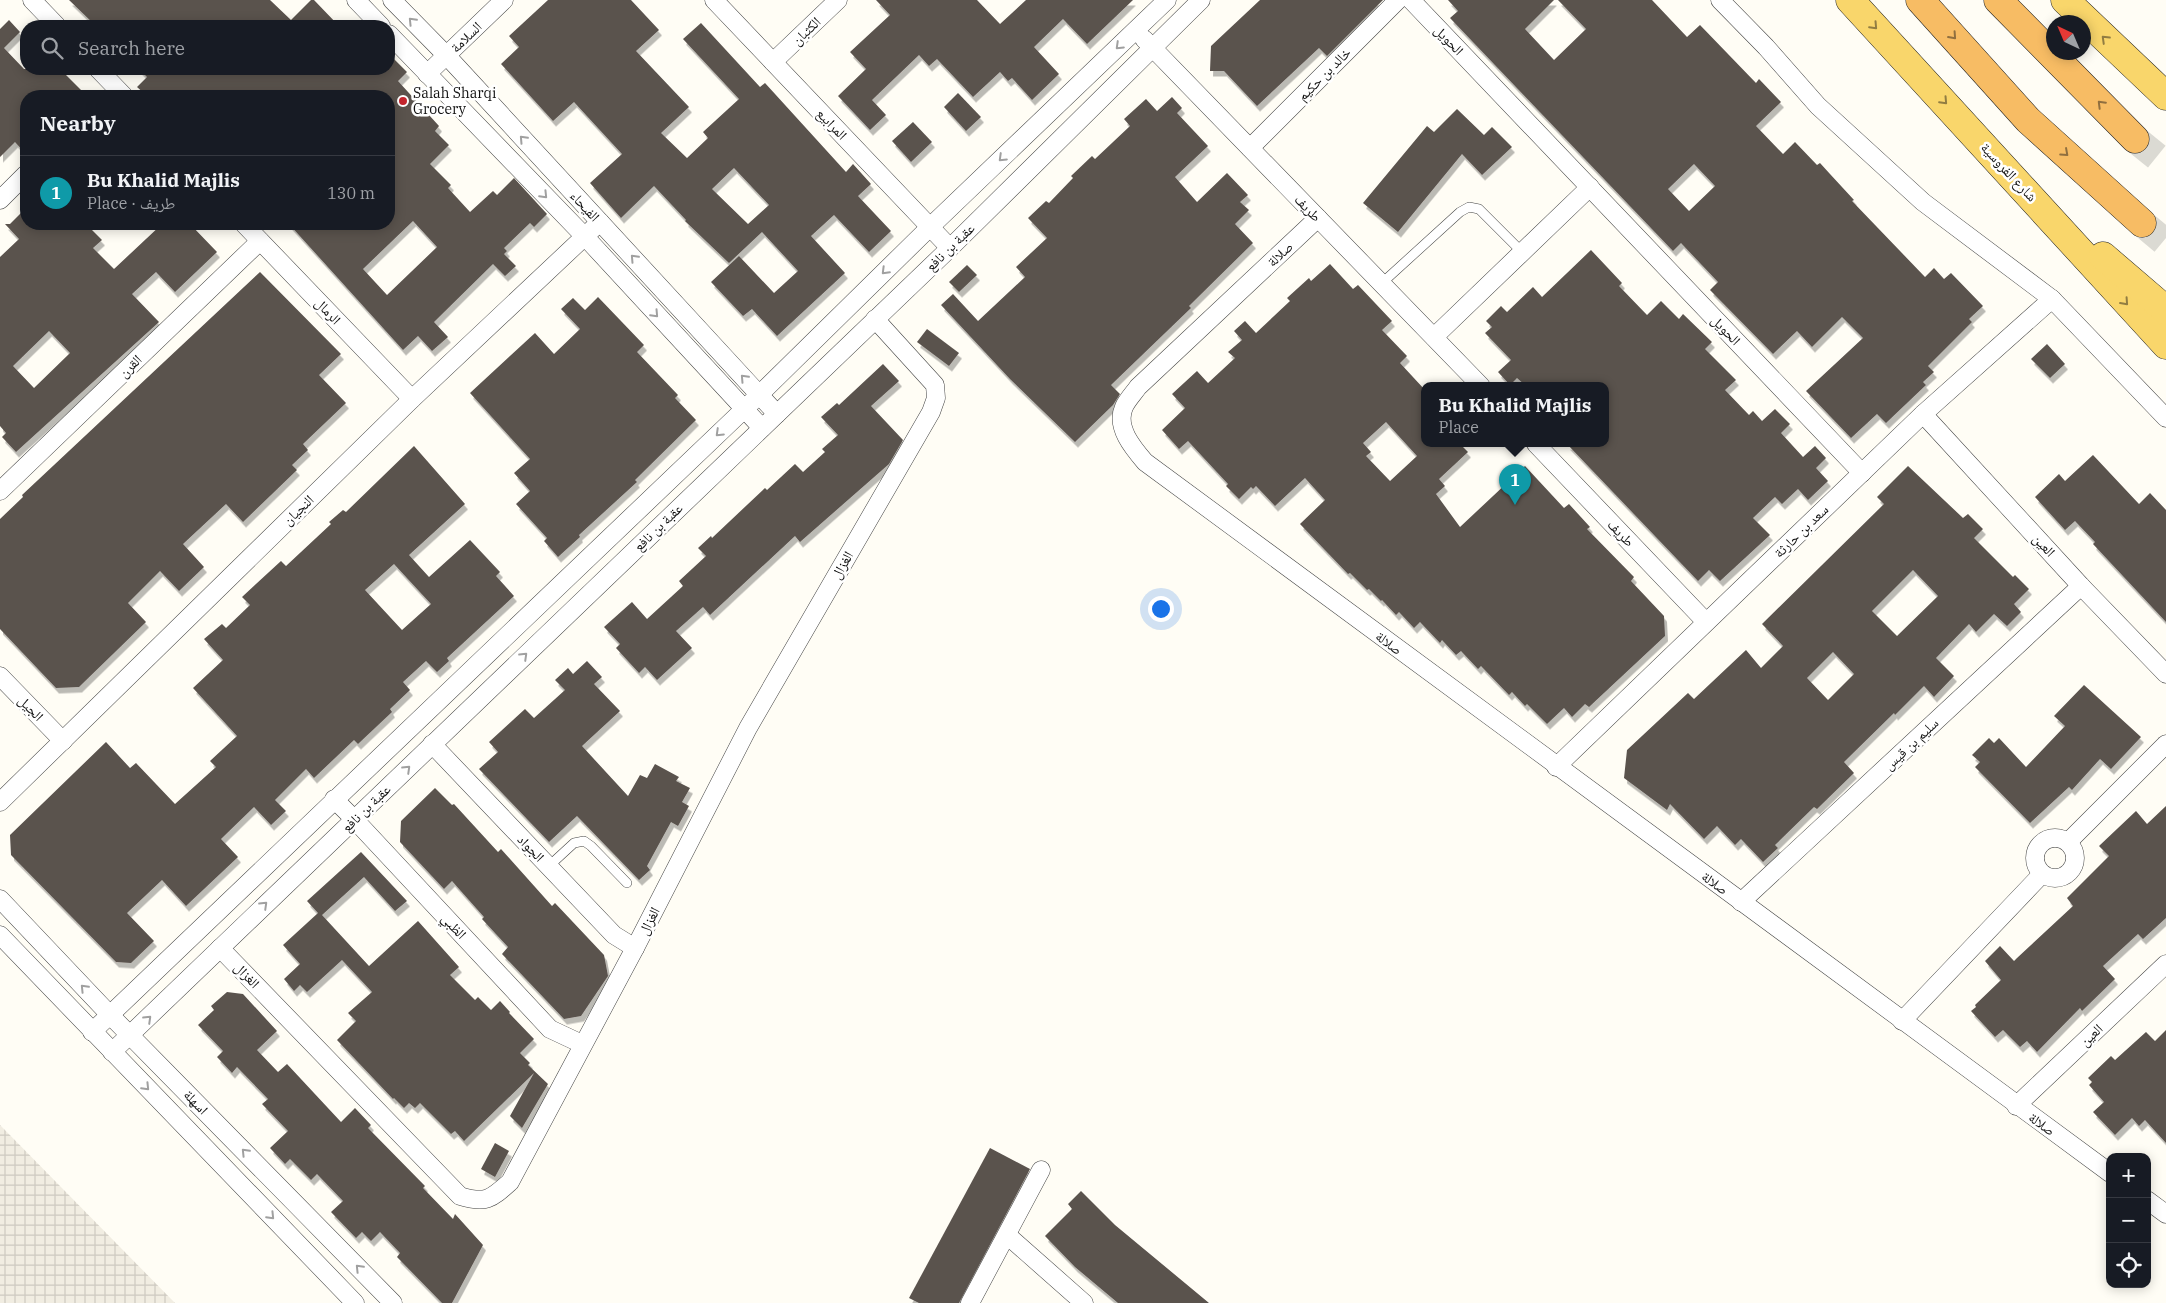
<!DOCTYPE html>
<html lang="en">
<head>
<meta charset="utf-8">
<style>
  :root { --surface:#171b24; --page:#20242c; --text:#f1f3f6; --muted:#9ea1a6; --line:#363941; --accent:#d93025 }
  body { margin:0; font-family:"IBM Plex Serif","Noto Naskh Arabic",serif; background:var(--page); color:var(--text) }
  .controls { position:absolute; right:15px; bottom:15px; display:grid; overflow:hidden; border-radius:10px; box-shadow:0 2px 12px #0003 }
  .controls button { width:45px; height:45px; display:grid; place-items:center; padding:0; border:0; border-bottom:1px solid var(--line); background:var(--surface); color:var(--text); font:25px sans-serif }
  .compass { position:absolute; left:2046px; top:15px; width:45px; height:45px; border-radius:50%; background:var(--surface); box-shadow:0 2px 12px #0003; rotate:316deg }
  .you { position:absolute; left:1160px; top:608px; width:18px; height:18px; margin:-12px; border:4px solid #fff; border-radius:50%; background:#1a73e8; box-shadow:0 0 0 8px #1a73e833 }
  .badge { display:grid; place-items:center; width:32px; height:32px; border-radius:50%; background:var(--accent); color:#fff; font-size:16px; font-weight:700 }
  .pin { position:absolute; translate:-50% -41px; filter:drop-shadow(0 1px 2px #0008) }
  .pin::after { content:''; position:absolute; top:26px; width:18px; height:15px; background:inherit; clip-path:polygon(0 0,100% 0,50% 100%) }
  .popup { position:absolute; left:1421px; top:382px; width:188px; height:65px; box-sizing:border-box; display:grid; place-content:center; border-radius:10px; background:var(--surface); filter:drop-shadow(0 1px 4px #0005); font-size:16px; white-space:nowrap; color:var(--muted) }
  .popup b { font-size:19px; color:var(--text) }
  .popup::after { content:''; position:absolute; left:50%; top:100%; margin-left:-10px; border:10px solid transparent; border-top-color:var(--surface) }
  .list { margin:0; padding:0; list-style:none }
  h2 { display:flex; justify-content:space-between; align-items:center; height:65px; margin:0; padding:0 20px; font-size:21px }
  h2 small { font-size:16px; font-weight:400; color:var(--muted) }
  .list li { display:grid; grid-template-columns:32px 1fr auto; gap:15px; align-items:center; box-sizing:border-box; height:75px; padding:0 20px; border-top:1px solid var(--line) }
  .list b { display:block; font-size:19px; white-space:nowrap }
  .list p { margin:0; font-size:16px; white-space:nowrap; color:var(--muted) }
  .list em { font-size:16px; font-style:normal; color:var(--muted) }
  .icon { flex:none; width:28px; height:28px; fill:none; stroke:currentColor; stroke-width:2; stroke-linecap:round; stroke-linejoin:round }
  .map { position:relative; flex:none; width:2166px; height:1303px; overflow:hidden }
  .search { position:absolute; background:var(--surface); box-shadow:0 2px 12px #0003; left:20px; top:20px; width:375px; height:55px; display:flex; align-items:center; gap:12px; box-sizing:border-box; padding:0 18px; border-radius:20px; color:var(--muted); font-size:19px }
  .panel { position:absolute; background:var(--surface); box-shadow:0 2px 12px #0003; left:20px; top:90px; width:375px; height:140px; border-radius:20px }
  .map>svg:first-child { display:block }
</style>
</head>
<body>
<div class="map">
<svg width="2166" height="1303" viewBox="0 0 2166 1303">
  <defs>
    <pattern id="plaza-grid" width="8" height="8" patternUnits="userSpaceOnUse" patternTransform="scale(1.25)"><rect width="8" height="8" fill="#f1ede2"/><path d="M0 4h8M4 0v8" fill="none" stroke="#cecac1"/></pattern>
    <filter id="shadow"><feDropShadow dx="3" dy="5.5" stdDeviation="0" flood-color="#0004"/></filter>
  </defs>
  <rect width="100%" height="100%" fill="#fffdf5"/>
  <!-- plaza -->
  <path fill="url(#plaza-grid)" d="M0,1125L175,1303H0Z"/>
  <!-- building -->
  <g fill="#5a524d" fill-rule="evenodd" filter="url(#shadow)">
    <path d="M69,0H270L291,20L311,0H314L339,26H96Z"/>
    <path d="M548,0H631L659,30L636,51L689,107L661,133L687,158L708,138L703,132L739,99L683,39L701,23L760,87L765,83L846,172L853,164L871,184L858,196L891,231L869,252L834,215L811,236L845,273L777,336L752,309L743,316L711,282L739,256L774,293L798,271L762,232L729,263L685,221L686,220L654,186L621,218L590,183L622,154L574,102L553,121L501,64L519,47L509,36ZM734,168L769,205L748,224L712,189Z"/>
    <path d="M876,0H977L1000,24L1026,0H1133L1087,44L1063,19L1034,47L1059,74L1032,100L1012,78L1008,81L1000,72L973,97L937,59L929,66L919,55L872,100L886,115L870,130L838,96L866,69L850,52L890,15Z"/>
    <path d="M1260,0H1383L1327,56L1319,48L1257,106L1224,71H1210L1211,46Z"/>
    <path d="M1448,0H1554L1525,29L1554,60L1586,29L1558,0H1652L1687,37L1700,25L1756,83L1759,79L1781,102L1756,126L1783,154L1795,142L1817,165L1820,163L1830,174L1854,200L1852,201L1925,277L1934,268L1944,279L1951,273L1983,306L1969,319L1972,322L1928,366L1934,372L1923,382L1926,385L1886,423L1877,414L1851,438L1806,391L1863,338L1842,317L1812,347L1797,331L1773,354L1710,290L1718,282L1681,243L1673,251L1450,18L1458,11ZM1694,164L1715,186L1689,211L1668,189Z"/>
    <path d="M9,20L20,32L4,48L24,69H60L87,96H26V154L15,142L0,157V29Z"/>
    <path d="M394,59L407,72L398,81L439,126L435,131L449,145L430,164L451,185L448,188L470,212L493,191L497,195L514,178L547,214L534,227L530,223L504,248L507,251L504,254L516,266L505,276L493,264L434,322L448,337L432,351L418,336L403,350L289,224H389V96H147L137,87L147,77L139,69H389V65ZM413,221L437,247L387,295L363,269Z"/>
    <path d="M958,93L981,117L966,131L944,107Z"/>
    <path d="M1172,97L1182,108L1177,113L1208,146L1175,177L1197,202L1227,173L1248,195L1240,202L1249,210L1235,224L1253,243L1189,306L1191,308L1111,385L1120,394L1113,405L1075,442L1010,379L941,305L953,294L978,321L1025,277L1016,267L1047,238L1028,218L1046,201L1049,203L1073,178L1071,176L1092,156L1095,159L1130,126L1124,119L1146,99L1157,111Z"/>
    <path d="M1457,109L1484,135L1492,127L1512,147L1482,175L1462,154L1398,232L1363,203L1427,126L1434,132Z"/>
    <path d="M913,122L932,142L911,162L892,141Z"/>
    <path d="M26,208V224H86L102,240L93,248L114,269L162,224H190L217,252L175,292L156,272L132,294L159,322L16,452L2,437L6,433L0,426V257L19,239L5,224H10ZM49,331L70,353L34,388L13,366Z"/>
    <path d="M1591,250L1622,283L1619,286L1647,315L1661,301L1679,319L1683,314L1712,342L1705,349L1736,380L1725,390L1749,415L1753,411L1762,421L1775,409L1790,424L1781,433L1803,457L1815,446L1826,458L1816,468L1828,481L1808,500L1798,489L1782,504L1775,497L1753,518L1770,535L1720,581L1709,570L1698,581L1567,444H1605V386H1526L1517,378L1510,385L1498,372L1511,360L1485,333L1492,327L1486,321L1501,306L1507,312L1533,287L1542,297Z"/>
    <path d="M1330,264L1353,289L1358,285L1392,321L1382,330L1407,356L1400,363L1425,390V444H1460L1468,452L1439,479L1445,486L1436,494L1460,527L1525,466L1564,508L1569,504L1590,527L1587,529L1634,577L1631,581L1664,616L1665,636L1589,707L1585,704L1572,717L1564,708L1547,724L1527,704L1525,706L1512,692L1509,695L1481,666L1478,669L1461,651L1456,655L1442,640L1440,643L1420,622L1414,628L1399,612L1396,615L1382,600L1381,601L1369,589L1367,590L1350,573L1348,574L1300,524L1325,500L1305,478L1275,506L1256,486L1253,489L1251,487L1239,499L1226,486L1228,484L1188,441L1179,449L1162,430L1185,408L1172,394L1197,371L1208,383L1235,358L1228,352L1242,340L1234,331L1245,321L1256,333L1290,301L1287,298L1309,278L1311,281ZM1386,422L1417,456L1390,481L1366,456L1371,452L1363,443Z"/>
    <path d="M967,265L977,275L959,292L949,282Z"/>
    <path d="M260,272L341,354L319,375L346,403L303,444L308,450L292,465L297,470L243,522L226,504L183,544L204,567L179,591L160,571L128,603L146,622L79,687L56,688L0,629V519L23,497L22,495Z"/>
    <path d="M598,297L644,345L637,352L678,395L675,398L696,420L635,480L637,482L579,535L580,537L558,557L544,541L547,538L516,504L530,491L514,473L530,459L470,393L535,333L554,354L580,329L561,309L573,298L585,310Z"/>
    <path d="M927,329L959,353L949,366L917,342Z"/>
    <path d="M2047,344L2065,364L2050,378L2031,359Z"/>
    <path d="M883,364L899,381L871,406L903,440L889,464L800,542L795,536L710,615L703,607L676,631L692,648L657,680L645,667L639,673L616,648L620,644L604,627L632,602L647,619L683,586L679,581L706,556L698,548L711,536L712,538L765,488L767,490L795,464L803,472L825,452L822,449L838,435L821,417L837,403L839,405Z"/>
    <path d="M414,446L465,504L409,555L429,577L470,540L500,572L496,576L514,596L447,658L449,661L437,672L426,661L403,682L410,690L390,709L392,712L358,744L354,740L314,778L306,769L275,800L286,811L271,825L254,807L221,839L238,857L186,906L162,880L127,913L154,941L131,963L116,962L11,855L10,835L106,742L130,768L136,763L175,804L216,767L210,761L237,736L193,688L223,660L204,639L222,624L226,628L250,605L242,597L281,561L286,566L331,524L329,522L343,510L346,512ZM394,564L431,604L402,630L365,590Z"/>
    <path d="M2093,455L2139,504L2150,493L2166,510V622L2093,544L2095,542L2075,521L2065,530L2035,497L2059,474L2065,481Z"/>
    <path d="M1908,466L1963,518L1968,514L1983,529L1974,538L2013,577L2015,575L2029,589L2014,604L2021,612L2007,626L1994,614L1976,632L1969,624L1936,658L1954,676L1934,697L1924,686L1895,715L1894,713L1844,762L1854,773L1817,809L1814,807L1775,845L1778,848L1763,862L1741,839L1735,845L1717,826L1704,839L1670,804L1667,810L1624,778L1627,750L1688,693L1694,699L1746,650L1761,668L1783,646L1762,624L1884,504L1877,497ZM1913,570L1938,596L1897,636L1872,611ZM1833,652L1854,674L1828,700L1807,678Z"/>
    <path d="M587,661L602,677L594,684L620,711L582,746L628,796L640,775L647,778L655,764L679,777L676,781L690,788L682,802L689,806L678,826L671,822L647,866L650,870L639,880L577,816L549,842L479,769L498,752L489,742L525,709L534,718L565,690L555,680L568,668L573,674Z"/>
    <path d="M2084,685L2141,737L2111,769L2100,759L2072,790L2069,787L2030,823L1975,767L1980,762L1972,755L1989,738L1994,743L1999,738L2026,767L2065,726L2054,716Z"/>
    <path d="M435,788L452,805L454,804L498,852L501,849L552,906L555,903L604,955L608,976L581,1016L564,1019L502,954L508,947L482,919L484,917L452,881L444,889L400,842L401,821Z"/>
    <path d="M2166,806V918L2143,939L2138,934L2103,966L2115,979L2082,1011L2080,1008L2037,1052L2027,1041L2020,1047L2003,1030L1995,1037L1971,1011L1976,1007L1975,1005L2001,980L1985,961L2000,946L2014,961L2017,958L2073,906L2067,898L2109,856L2099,846L2136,811L2147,824Z"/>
    <path d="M361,852L407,901L395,911L364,877L322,915L369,966L418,921L459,967L450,975L475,1000L478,997L491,1010L500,1001L510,1012L509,1013L534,1039L520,1053L530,1063L528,1065L548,1084L522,1128L510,1116L534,1073L464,1141L455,1131L451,1134L420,1103L415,1108L409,1103L404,1108L394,1098L393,1099L337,1040L356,1021L348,1013L372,992L342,960L307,992L300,985L294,991L284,979L300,964L283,945L318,913L307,901Z"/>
    <path d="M227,992L243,994L277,1031L257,1050L278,1072L287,1064L341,1122L355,1108L371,1125L368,1128L425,1186L423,1188L453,1219L455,1214L483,1245L452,1303H442L397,1257L400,1253L380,1232L371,1241L362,1232L356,1238L331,1212L343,1201L317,1174L311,1180L290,1159L285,1164L270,1148L288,1131L262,1104L268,1099L237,1067L232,1073L217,1057L223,1051L198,1025L214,1010L211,1006Z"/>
    <path d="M2166,1030V1143L2145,1120L2139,1126L2132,1118L2115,1135L2093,1112L2104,1102L2089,1085L2092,1082L2088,1078L2111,1056L2115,1060L2146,1032L2155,1041Z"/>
    <path d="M495,1143L509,1151L495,1177L481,1169Z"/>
    <path d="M990,1148L1030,1169L959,1303H919L909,1298Z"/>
    <path d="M1081,1191L1115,1225L1209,1303H1118L1075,1267L1045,1236L1072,1209L1068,1204Z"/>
  </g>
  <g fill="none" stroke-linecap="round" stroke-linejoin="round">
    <!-- trunk-tunnel -->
    <g stroke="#dbdad3" stroke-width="28" stroke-dasharray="28 14" stroke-linecap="butt">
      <path d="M2135,139L2166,164"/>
      <path d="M2142,223L2166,243"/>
    </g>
    <!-- service casing -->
    <g stroke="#444" stroke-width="10">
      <g id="service">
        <path d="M1382,283L1460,212L1469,207L1479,209L1522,252"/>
        <path d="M549,866L574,843L584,841L591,846L627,883"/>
      </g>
    </g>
    <!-- minor casing -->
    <g stroke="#444" stroke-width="19">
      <g id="minor">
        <path d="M32,0L57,26"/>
        <path d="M356,0L381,26"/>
        <path d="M392,0L447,56L777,414"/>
        <path d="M714,0L950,248"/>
        <path d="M1411,0L1862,473"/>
        <path d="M1720,0L1766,47L1818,106L1923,202L2052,299L2166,418"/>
        <path d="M389,34L589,241L762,428"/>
        <path d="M1144,39L1481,386"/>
        <path d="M773,62L838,0"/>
        <path d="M98,69L124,96"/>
        <path d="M427,74L504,0"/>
        <path d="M1250,148L1398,0"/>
        <path d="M0,200L26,174"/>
        <path d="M1318,218L1138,387C1134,393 1127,400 1124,407C1115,427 1133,448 1145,462L2110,1173"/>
        <path d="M244,224L412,399"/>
        <path d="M1434,337L1590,187"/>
        <path d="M1923,414L2081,586L2166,674"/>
        <path d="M1536,444L1706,622"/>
        <path d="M0,491L260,241"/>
        <path d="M0,676L63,741"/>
        <path d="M432,744L614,935L635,948"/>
        <path d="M1556,767L1923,414L2052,299"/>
        <path d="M334,799L354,819L550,1029L582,1044"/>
        <path d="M0,802L412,399L600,222"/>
        <circle cx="2055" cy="858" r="20"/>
        <path d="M2068,842L2166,744"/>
        <path d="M0,899L110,1015L393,1303"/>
        <path d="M1741,902L2081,586"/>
        <path d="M0,935L355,1303"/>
        <path d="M220,948L460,1196C486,1204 491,1199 510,1182L635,948L748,728L931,412L936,398L935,385L875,319"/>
        <path d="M1902,1021L2042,874"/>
        <path d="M92,1032L759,395L930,227L1167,0"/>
        <path d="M112,1052L950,248L1201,0"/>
        <path d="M2016,1106L2166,964"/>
        <path d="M2147,1200L2166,1214"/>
        <path d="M1007,1235L1084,1303"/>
        <path d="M970,1303L1041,1170"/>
      </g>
    </g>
    <!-- primary casing -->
    <g stroke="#222" stroke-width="29">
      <g id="primary">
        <path d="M1850,0L2166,345"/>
        <path d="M2065,0L2166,96"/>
        <path d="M2103,256L2166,310"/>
      </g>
    </g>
    <!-- trunk casing -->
    <g stroke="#222" stroke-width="29">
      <g id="trunk">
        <path d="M1920,0L2028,120L2142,223"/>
        <path d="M1998,0L2135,139"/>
      </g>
    </g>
    <!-- service -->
    <use href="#service" stroke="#fff" stroke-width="9"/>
    <!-- minor -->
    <use href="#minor" stroke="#fff" stroke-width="18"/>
    <!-- primary -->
    <use href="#primary" stroke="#f9d66b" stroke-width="28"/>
    <!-- trunk -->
    <use href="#trunk" stroke="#f7bc64" stroke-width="28"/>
  </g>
  <!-- one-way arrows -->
  <defs><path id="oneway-chevron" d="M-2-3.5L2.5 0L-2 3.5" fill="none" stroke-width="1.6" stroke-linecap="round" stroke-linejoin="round" transform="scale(1.25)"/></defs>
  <g stroke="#a0a0a0">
    <use href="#oneway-chevron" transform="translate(412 21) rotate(-134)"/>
    <use href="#oneway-chevron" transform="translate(1119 46) rotate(136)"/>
    <use href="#oneway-chevron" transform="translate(523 139) rotate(-133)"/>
    <use href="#oneway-chevron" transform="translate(1002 158) rotate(136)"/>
    <use href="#oneway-chevron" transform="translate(544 195) rotate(46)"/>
    <use href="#oneway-chevron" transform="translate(634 258) rotate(-133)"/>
    <use href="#oneway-chevron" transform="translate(885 271) rotate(135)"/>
    <use href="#oneway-chevron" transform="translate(655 314) rotate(47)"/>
    <use href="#oneway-chevron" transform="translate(744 378) rotate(-133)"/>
    <use href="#oneway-chevron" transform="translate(719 433) rotate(136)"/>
    <use href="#oneway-chevron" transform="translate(524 656) rotate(-44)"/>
    <use href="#oneway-chevron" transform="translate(407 769) rotate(-44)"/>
    <use href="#oneway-chevron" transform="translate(264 905) rotate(-44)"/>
    <use href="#oneway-chevron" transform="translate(84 988) rotate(-134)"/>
    <use href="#oneway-chevron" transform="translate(148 1019) rotate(-44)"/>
    <use href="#oneway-chevron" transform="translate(146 1087) rotate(46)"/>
    <use href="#oneway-chevron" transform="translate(245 1152) rotate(-134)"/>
    <use href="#oneway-chevron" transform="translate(271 1216) rotate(46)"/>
    <use href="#oneway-chevron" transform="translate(359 1268) rotate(-134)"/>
  </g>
  <g stroke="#917d42">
    <use href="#oneway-chevron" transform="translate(1874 26) rotate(47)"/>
    <use href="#oneway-chevron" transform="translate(2105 39) rotate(-136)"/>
    <use href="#oneway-chevron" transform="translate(1944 101) rotate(47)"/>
    <use href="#oneway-chevron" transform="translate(2125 302) rotate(48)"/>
  </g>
  <g stroke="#906f3f">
    <use href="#oneway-chevron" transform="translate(1953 36) rotate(48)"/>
    <use href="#oneway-chevron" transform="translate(2101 104) rotate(-135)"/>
    <use href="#oneway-chevron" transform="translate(2065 153) rotate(42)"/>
  </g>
  <!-- markers -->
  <circle fill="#c4262e" stroke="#fff" stroke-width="2" cx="403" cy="101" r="5"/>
  <g text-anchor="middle" stroke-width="5" stroke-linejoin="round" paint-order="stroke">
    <!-- street labels -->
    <g font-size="14" fill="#111" stroke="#fff">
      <text transform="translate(806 31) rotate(-44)" y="5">الكثبان</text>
      <text transform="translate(466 37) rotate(-44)" y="5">السلامة</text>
      <text transform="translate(1449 40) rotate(46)" y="5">الحويل</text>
      <text transform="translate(1324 74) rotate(-45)" y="5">خالد بن حكيم</text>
      <text transform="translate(832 124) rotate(46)" y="5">المرابيع</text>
      <text transform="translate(2009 172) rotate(47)" y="5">شارع الفروسية</text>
      <text transform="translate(585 206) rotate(47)" y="5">الفيحاء</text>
      <text transform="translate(1308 208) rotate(46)" y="5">طريف</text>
      <text transform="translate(950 247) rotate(-44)" y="5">عقبة بن نافع</text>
      <text transform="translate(1280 254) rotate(-43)" y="5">صلالة</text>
      <text transform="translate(328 311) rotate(46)" y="5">الرمال</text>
      <text transform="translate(1726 330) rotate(46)" y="5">الحويل</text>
      <text transform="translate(130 366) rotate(-44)" y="5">القرن</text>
      <text transform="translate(298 510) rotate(-44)" y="5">النجيان</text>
      <text transform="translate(658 527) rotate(-44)" y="5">عقبة بن نافع</text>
      <text transform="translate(1801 531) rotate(-44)" y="5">سعد بن حارثة</text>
      <text transform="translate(1621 533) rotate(46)" y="5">طريف</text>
      <text transform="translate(2044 545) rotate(47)" y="5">العين</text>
      <text transform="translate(842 565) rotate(-60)" y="5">الغزال</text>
      <text transform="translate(1389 643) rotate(37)" y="5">صلالة</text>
      <text transform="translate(31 708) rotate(46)" y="5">الجيل</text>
      <text transform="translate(1911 744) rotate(-43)" y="5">سليم بن قيس</text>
      <text transform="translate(366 808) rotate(-44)" y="5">عقبة بن نافع</text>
      <text transform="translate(531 848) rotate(46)" y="5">الجواد</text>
      <text transform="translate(1715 883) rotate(36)" y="5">صلالة</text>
      <text transform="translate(649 921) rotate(-63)" y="5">الغزال</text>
      <text transform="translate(454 926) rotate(47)" y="5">الظبي</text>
      <text transform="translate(247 975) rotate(46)" y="5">الغزال</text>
      <text transform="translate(2091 1035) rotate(-43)" y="5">العين</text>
      <text transform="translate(196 1102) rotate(46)" y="5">اسهلة</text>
      <text transform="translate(2042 1124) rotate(36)" y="5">صلالة</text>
    </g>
    <!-- poi labels -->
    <g font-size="14" fill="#111" stroke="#fff" text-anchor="start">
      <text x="413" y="98">Salah Sharqi<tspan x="413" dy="16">Grocery</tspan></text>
    </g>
  </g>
</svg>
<div class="controls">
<button>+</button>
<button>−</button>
<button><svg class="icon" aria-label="locate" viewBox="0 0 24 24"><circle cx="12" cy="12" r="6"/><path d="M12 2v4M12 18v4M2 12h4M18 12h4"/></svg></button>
</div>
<svg class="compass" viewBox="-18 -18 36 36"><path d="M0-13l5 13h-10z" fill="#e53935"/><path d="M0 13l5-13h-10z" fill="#9ea1a6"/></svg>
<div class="you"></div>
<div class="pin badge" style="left:1515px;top:505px;background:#0f9aa8">1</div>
<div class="popup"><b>Bu Khalid Majlis</b>Place</div>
<div class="search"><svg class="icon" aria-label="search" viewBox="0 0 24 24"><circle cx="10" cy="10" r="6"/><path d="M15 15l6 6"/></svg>Search here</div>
<section class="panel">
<h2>Nearby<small></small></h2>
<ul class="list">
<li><span class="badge" style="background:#0f9aa8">1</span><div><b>Bu Khalid Majlis</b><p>Place · طريف</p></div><em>130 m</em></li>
</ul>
</section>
</div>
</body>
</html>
